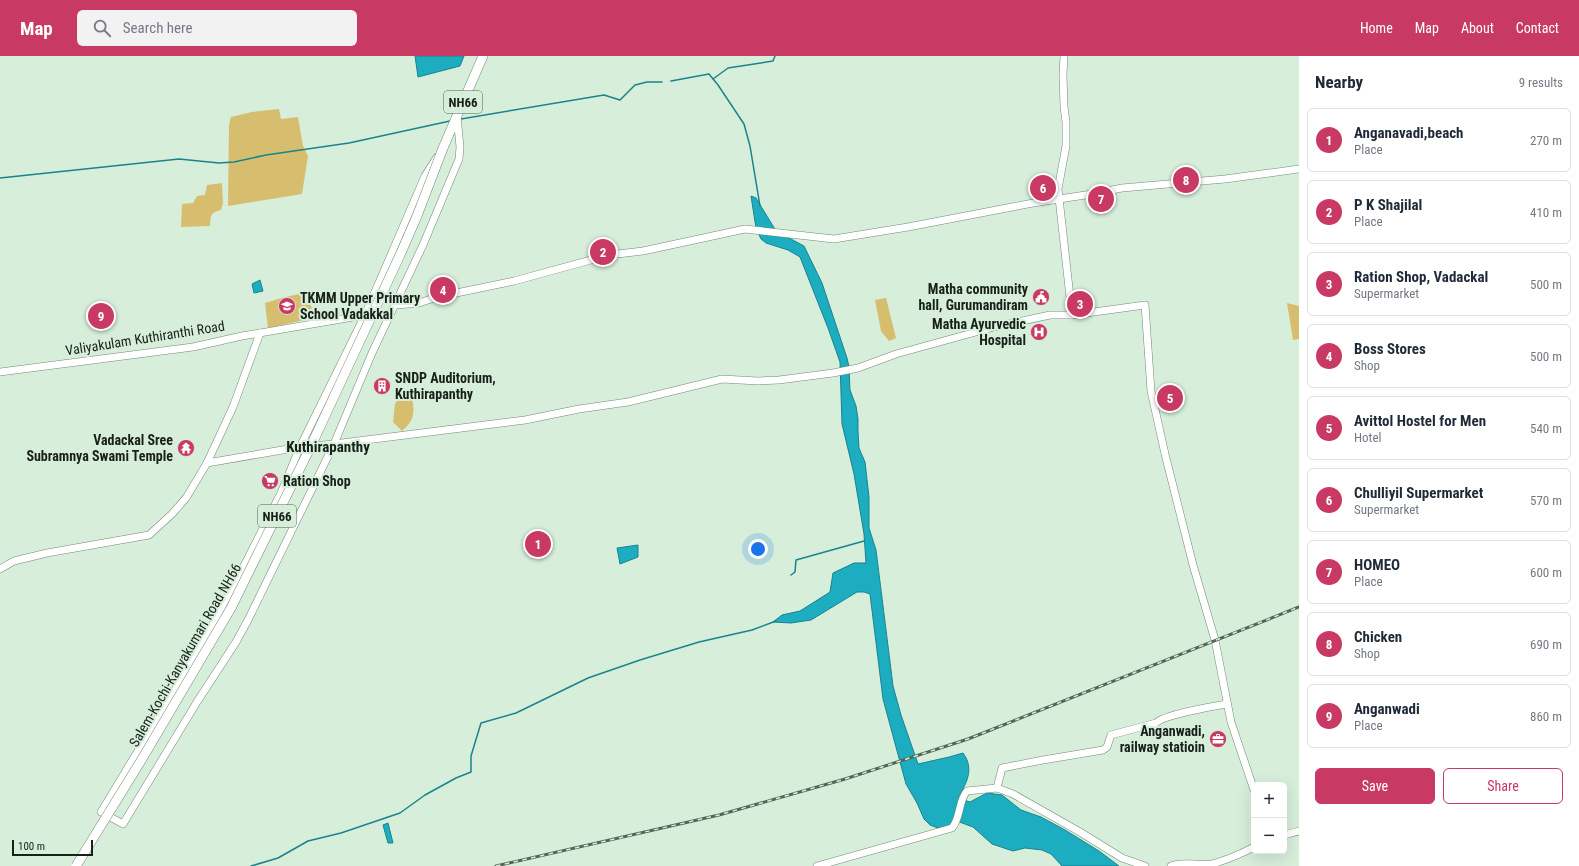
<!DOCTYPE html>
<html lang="en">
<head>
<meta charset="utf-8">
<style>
  :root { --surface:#fff; --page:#f2f2f3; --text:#1f2937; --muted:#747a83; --line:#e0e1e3; --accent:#c83963 }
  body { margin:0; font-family:"Roboto Condensed",sans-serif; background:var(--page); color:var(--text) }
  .controls { position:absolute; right:12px; bottom:12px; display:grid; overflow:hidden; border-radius:6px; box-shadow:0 4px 16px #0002 }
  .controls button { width:36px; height:36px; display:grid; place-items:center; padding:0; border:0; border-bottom:1px solid var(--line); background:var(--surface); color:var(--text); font:20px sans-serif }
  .scale { position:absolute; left:12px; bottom:10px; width:81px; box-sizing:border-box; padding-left:4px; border:2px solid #172019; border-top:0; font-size:11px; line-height:14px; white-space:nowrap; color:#172019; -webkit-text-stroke:3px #d7eedb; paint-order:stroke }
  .you { position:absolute; left:758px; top:493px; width:14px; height:14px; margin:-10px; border:3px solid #fff; border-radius:50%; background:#1a73e8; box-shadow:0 0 0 6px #1a73e833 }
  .badge { display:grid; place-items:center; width:26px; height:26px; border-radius:50%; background:var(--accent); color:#fff; font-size:13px; font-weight:700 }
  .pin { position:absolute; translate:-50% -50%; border:2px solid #fff; box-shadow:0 1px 4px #0006 }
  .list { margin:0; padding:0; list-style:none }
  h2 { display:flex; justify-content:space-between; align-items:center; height:52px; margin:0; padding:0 16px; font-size:17px }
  h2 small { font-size:13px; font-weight:400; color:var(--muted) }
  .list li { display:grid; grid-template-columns:26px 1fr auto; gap:12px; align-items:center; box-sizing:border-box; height:64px; margin:0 8px 8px; padding:0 8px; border:1px solid var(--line); border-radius:6px }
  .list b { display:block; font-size:15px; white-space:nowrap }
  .list p { margin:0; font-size:13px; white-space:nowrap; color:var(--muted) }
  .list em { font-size:13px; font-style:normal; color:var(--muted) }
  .actions { display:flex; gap:8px; padding:12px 16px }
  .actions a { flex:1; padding:9px 0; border:1px solid var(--accent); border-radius:6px; text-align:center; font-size:14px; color:var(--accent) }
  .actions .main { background:var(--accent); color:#fff }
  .icon { flex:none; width:22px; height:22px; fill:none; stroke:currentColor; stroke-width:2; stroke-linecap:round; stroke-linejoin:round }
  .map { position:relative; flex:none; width:1299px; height:810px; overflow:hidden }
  header { display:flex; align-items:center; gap:24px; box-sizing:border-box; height:56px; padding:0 20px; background:var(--accent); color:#fff }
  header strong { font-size:19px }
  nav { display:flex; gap:22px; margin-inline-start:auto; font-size:14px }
  .search { width:280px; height:36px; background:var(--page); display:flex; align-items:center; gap:10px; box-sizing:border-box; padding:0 14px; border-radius:6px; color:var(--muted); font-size:15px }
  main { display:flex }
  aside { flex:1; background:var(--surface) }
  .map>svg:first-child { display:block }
</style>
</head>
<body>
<header>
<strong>Map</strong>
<div class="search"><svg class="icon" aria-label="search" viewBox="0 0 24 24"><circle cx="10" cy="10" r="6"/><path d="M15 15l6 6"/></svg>Search here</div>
<nav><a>Home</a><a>Map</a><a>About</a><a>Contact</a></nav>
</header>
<main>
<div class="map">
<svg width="1299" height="810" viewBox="0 0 1299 810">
  <rect width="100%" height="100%" fill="#d7eedb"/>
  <!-- green -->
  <g fill="#d6be6e">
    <path d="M279,53L281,63L298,61L303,90L308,100L302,138L228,150L229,69L231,61L252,56Z"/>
    <path d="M222,127L223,147L221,154C210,157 211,159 210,170L181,171L182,148L193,147L197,140L205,139L207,129Z"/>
    <path d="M309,236L313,262L268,272L265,247L285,241Z"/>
    <path d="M886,242L896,282L889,285L881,275L875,244Z"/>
    <path d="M1287,247L1299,250V283L1293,284Z"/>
    <path d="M400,340L412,342C415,358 414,364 402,375L393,366L395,348Z"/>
  </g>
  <!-- water -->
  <g fill="#1dadc0" stroke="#1b838e">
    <path d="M415,0H464L460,10L418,21Z"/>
    <path d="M751,140L756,142L776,175L804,190L822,227L847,302L849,311L850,334L856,350L858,363V375L859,392L865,406L869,441V472L876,494L893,630L901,659L918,708L949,701L963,697C975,713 966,728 958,742L970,746L987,737L1002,739L1021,754L1041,761L1065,774L1099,795L1119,810H1062L1051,798L1042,794L1025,792L1013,795L992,788L973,771L954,764L950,771L943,774L930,769L924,763L917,747L906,728L883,643L870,538L864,536H857L811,564L791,567L773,566L782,559L800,555L830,536L833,517L854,507H866L864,478L854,418L842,368L840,306L828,272L800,201L788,194L766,187L761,183L756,172Z"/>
    <path d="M260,224L263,235L254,237L252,228Z"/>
    <path d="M638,489V501L620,508L617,492Z"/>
    <path d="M388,767L393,787H388L383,769Z"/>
  </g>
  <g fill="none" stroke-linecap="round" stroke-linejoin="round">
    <!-- stream -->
    <g stroke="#1b838e" stroke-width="1.5">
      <path d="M713,23L728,12L773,5L775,0"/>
      <path d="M671,25L709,18L718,29L744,68L750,90L760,150"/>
      <path d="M461,63L604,39L620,44L635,29L647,26H662"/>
      <path d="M0,122L179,103L219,107L234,106L266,99L349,87L450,65"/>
      <path d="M791,519L795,516L796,504L864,485"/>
      <path d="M251,810L278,802L308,785L341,777L400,757L425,739L456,722L471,716V700L481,667L516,657L588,622L640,604L699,586L752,574L776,565"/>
    </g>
    <!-- secondary casing -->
    <g stroke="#748978" stroke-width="8">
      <g id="secondary">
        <path d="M1064,0L1063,19L1064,51L1066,66V90L1058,133L1072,259"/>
        <path d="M437,101L425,120L365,259L300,391L281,437L246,506L196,599L101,756L123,768L197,646L236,586L248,564L334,388L372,297L423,189L459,103L460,91L457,60"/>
        <path d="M396,249L419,247L437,241L514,225L609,199L643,195L745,173L834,183L908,171L1033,147L1092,138L1122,132L1225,123L1299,113"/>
        <path d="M0,316L193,291L242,280L365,259"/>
        <path d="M207,407L300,391L334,388L525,364L579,353L628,346L722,323L758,325L779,324L833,317L858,312L896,298L994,271L1050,259H1072L1145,249L1151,335L1165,398L1193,509L1215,584L1231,666L1254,734"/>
        <path d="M0,513L14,505L47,497L149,479L172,458L186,442L207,407L233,351L260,277"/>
        <path d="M997,732L1002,712L1043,704L1103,694L1107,691L1111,679L1156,667C1162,659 1215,650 1227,648"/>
        <path d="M1284,779L1299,775"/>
        <path d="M817,810L952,772C961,762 958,745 967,735L997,732L1013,738L1080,776L1122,802L1145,810"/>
        <path d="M1171,810C1185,805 1198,810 1212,808C1224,805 1243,797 1254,791"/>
      </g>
    </g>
    <!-- highway casing -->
    <g stroke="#748978" stroke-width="10">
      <path id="highway" d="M443,92L483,0"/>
    </g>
    <!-- secondary -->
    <use href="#secondary" stroke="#fff" stroke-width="7"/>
    <!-- highway -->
    <use href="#highway" stroke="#fff" stroke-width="9"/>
    <!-- rail casing -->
    <g stroke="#556358" stroke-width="3">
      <path id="rail" d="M496,810L719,759L845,723L968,683L1299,551"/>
    </g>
    <!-- rail -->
    <use href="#rail" stroke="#d7eedb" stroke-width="1.5" stroke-dasharray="4.5" stroke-linecap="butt"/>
    <!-- highway-bridge casing -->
    <g stroke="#748978" stroke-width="10" stroke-linecap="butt">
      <path id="highway-bridge" d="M76,810L142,703L231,552L311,390L400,199L417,160L443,92"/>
    </g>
    <!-- highway-bridge -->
    <use href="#highway-bridge" stroke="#fff" stroke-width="9"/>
  </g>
  <!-- icons -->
  <defs>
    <g id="civic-disc" transform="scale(0.9)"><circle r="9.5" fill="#c83963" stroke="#d7eedb"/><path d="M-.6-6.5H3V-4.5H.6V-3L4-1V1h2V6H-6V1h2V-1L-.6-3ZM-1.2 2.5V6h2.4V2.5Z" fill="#fff"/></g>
    <g id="school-disc" transform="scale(0.9)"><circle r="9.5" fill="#c83963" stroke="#d7eedb"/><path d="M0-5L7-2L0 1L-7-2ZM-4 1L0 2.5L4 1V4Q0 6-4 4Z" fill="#fff"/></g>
    <g id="hospital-disc" transform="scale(0.9)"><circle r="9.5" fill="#c83963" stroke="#d7eedb"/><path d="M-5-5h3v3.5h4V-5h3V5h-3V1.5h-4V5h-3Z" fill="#fff"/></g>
    <g id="building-disc" transform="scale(0.9)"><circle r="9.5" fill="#c83963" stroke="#d7eedb"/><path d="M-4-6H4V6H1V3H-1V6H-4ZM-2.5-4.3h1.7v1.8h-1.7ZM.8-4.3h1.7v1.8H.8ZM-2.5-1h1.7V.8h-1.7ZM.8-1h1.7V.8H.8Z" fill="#fff"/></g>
    <g id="temple-disc" transform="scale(0.9)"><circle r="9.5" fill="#c83963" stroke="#d7eedb"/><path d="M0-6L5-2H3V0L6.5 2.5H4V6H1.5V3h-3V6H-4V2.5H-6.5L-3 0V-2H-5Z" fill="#fff"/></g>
    <g id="supermarket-disc" transform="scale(0.9)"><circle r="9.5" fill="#c83963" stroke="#d7eedb"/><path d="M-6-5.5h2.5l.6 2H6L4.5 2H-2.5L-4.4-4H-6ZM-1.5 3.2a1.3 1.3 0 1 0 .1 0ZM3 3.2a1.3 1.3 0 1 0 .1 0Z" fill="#fff"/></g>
    <g id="office-disc" transform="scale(0.9)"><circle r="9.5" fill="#c83963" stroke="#d7eedb"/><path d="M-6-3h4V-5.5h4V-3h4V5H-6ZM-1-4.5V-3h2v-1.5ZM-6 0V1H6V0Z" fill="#fff"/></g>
  </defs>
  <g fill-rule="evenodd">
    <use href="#civic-disc" x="1041" y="241"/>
    <use href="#school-disc" x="287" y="250"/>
    <use href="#hospital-disc" x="1039" y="276"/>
    <use href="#building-disc" x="382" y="330"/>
    <use href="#temple-disc" x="186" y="392"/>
    <use href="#supermarket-disc" x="270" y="425"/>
    <use href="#office-disc" x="1218" y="683"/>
  </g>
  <g text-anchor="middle" stroke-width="4" stroke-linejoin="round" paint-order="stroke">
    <!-- shield labels -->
    <g fill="#d7eedb" stroke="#515e53" stroke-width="1">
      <rect x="444" y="35" width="38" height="22" rx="3"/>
      <rect x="258" y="449" width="38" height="22" rx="3"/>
    </g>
    <g font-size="13" font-weight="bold" fill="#172019">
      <text x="463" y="51">NH66</text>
      <text x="277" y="465">NH66</text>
    </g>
    <!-- poi labels -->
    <g font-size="14" font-weight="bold" fill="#172019" stroke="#d7eedb" text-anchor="end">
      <text x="1028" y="238">Matha community<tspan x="1028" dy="16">hall, Gurumandiram</tspan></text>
      <text x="300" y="247" text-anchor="start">TKMM Upper Primary<tspan x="300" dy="16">School Vadakkal</tspan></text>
      <text x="1026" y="273">Matha Ayurvedic<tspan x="1026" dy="16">Hospital</tspan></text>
      <text x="395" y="327" text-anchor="start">SNDP Auditorium,<tspan x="395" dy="16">Kuthirapanthy</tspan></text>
      <text x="173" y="389">Vadackal Sree<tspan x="173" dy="16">Subramnya Swami Temple</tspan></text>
      <text x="283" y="430" text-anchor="start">Ration Shop</text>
      <text x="1205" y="680">Anganwadi,<tspan x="1205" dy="16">railway statioin</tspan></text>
    </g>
    <!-- street labels -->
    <g font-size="14" fill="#172019" stroke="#d7eedb">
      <text transform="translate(145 282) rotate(-9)" y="5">Valiyakulam Kuthiranthi Road</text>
      <text transform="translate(185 599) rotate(-60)" y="5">Salem-Kochi-Kanyakumari Road NH66</text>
    </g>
    <!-- neighbourhood labels -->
    <g font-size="15" font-weight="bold" fill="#172019" stroke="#d7eedb">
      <text x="328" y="396">Kuthirapanthy</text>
    </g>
  </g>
</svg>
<div class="controls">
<button>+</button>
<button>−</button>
</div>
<div class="scale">100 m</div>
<div class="you"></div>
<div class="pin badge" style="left:538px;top:488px">1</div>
<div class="pin badge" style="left:603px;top:196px">2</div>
<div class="pin badge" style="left:1080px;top:248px">3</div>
<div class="pin badge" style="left:443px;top:234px">4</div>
<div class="pin badge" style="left:1170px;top:342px">5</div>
<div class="pin badge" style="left:1043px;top:132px">6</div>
<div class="pin badge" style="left:1101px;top:143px">7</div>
<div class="pin badge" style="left:1186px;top:124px">8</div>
<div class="pin badge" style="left:101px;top:260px">9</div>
</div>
<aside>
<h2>Nearby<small>9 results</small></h2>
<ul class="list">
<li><span class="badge">1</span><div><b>Anganavadi,beach</b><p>Place</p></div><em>270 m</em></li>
<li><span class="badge">2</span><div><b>P K Shajilal</b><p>Place</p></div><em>410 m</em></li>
<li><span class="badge">3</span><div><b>Ration Shop, Vadackal</b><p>Supermarket</p></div><em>500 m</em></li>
<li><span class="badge">4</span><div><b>Boss Stores</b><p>Shop</p></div><em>500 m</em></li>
<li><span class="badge">5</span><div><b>Avittol Hostel for Men</b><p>Hotel</p></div><em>540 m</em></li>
<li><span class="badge">6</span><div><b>Chulliyil Supermarket</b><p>Supermarket</p></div><em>570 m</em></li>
<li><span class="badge">7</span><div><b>HOMEO</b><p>Place</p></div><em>600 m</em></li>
<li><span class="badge">8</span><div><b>Chicken</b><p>Shop</p></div><em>690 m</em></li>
<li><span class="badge">9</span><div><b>Anganwadi</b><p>Place</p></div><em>860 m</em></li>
</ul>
<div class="actions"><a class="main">Save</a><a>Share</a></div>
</aside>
</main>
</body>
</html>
